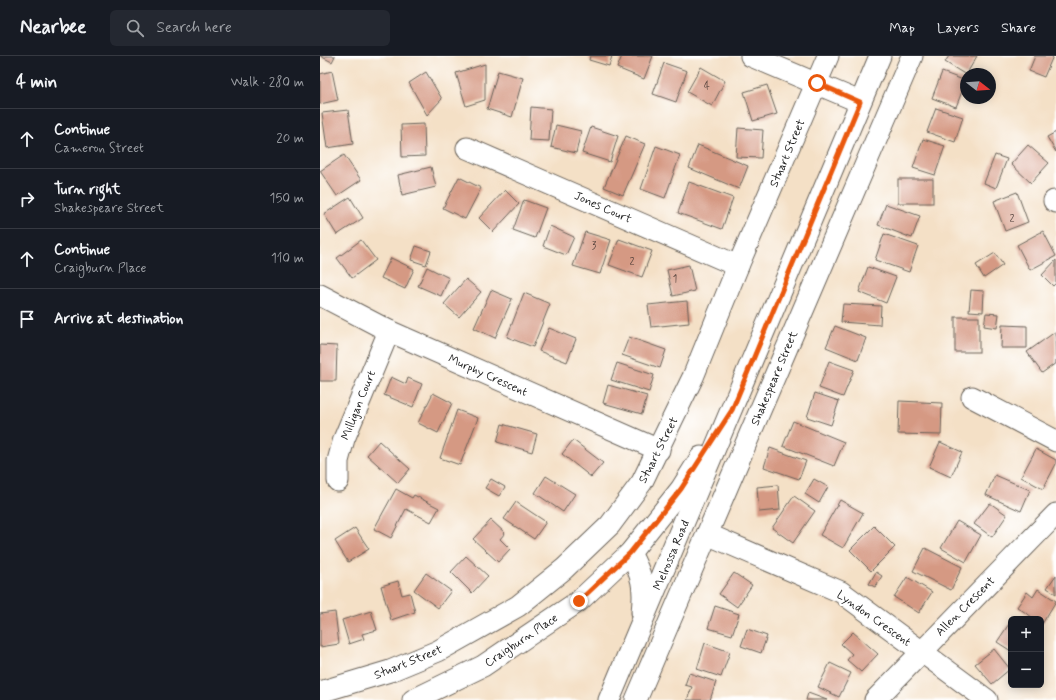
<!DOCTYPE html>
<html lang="en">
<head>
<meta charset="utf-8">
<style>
  :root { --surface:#171b24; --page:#242831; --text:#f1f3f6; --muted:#9ea1a6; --line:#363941 }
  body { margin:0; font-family:Mynerve,sans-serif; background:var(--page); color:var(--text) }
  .controls { position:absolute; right:12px; bottom:12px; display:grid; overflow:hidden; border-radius:6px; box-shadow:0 2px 10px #0003 }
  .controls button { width:36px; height:36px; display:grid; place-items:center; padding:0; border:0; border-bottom:1px solid var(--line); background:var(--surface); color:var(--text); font:20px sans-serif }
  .compass { position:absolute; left:640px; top:12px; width:36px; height:36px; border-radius:50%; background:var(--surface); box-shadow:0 2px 10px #0003; rotate:107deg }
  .stop { position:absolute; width:12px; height:12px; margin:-9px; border:3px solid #ea580c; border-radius:50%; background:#fff }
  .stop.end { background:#ea580c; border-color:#fff; box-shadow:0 1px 4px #0008 }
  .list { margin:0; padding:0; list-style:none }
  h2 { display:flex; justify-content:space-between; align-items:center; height:52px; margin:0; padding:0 16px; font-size:17px }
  h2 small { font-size:13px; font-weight:400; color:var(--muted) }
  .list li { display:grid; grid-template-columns:26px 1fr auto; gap:12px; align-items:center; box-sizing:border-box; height:60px; padding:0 16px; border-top:1px solid var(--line) }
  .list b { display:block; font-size:15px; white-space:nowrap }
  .list p { margin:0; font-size:13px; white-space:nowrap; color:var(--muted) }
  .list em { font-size:13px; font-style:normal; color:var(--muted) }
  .icon { flex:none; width:22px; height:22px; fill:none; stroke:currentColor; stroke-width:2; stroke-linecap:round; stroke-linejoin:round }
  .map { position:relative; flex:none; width:736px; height:644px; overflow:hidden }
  header { display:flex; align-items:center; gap:24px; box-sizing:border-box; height:56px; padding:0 20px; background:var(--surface); border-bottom:1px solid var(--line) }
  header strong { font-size:19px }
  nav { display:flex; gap:22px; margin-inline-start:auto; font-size:14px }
  .search { width:280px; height:36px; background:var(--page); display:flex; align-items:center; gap:10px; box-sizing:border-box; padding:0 14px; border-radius:6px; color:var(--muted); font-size:15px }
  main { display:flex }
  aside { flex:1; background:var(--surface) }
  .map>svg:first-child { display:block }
</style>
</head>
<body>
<header>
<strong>Nearbee</strong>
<div class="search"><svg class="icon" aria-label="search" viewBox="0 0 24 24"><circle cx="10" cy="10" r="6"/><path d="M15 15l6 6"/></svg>Search here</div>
<nav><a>Map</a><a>Layers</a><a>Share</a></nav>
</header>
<main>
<aside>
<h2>4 min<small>Walk · 280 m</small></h2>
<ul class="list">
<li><svg class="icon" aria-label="ahead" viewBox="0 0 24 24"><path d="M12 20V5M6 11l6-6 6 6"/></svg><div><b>Continue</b><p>Cameron Street</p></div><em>20 m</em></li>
<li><svg class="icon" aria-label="right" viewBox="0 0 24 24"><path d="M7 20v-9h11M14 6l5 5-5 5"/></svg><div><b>Turn right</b><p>Shakespeare Street</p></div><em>150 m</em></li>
<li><svg class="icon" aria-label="ahead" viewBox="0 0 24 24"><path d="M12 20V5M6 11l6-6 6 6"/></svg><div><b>Continue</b><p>Craigburn Place</p></div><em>110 m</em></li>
<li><svg class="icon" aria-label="arrive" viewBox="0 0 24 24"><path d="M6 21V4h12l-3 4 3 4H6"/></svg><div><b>Arrive at destination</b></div></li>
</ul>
</aside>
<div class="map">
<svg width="736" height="644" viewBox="0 0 736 644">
  <rect width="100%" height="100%" fill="#fff"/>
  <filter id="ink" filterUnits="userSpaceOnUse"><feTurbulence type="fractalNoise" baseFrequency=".025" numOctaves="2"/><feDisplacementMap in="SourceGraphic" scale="8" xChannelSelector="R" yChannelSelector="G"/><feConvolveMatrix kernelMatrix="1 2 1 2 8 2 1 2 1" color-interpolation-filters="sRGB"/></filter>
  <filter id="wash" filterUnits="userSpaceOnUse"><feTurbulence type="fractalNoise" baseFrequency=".012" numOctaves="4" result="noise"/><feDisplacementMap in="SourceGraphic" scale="16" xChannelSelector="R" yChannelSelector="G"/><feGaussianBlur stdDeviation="0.9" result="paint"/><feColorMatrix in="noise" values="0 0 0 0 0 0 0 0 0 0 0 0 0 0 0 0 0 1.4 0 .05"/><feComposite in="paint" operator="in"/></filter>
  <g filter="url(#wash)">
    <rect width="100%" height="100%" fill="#f4e0c6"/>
    <g id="blocks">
      <!-- building -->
      <g fill="#d59983">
        <path d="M0,0H15L12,6Z"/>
        <path d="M270,0H292L289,10L269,4Z"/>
        <path d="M302,0H333L324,23L297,12Z"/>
        <path d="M629,0H657L646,19L625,6Z"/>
        <path d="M715,0H733L724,21L709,15Z"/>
        <path d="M344,7L367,15L356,46L333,38Z"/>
        <path d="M165,8V44L146,50L136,17Z"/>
        <path d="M381,11L405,25L392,50L367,36Z"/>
        <path d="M12,15L18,44L0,48V18Z"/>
        <path d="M178,15L203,22L192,61L167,53Z"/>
        <path d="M106,16L122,43L107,59L89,27Z"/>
        <path d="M622,16L646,25L636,51L612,42Z"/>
        <path d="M447,29L457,58L433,65L424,36Z"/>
        <path d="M211,51L231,53L229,85L209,84Z"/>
        <path d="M616,52L643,61L635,86L607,76Z"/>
        <path d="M28,54L33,88L7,92L2,57Z"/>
        <path d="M104,68L105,100L82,101L81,69Z"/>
        <path d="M236,69L261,75L256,97L231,91Z"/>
        <path d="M271,71L298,80L290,106L262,97Z"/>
        <path d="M418,72L443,74L441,102L416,101Z"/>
        <path d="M736,76V96L727,81Z"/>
        <path d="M306,80L325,88L303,139L284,131Z"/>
        <path d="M603,83L625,90L615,119L593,112Z"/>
        <path d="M378,89L428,110L419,133L369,112Z"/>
        <path d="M708,89L729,107L711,127L691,108Z"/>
        <path d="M336,90L360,99L345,142L321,133Z"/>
        <path d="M24,99L41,124L17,140L0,115Z"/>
        <path d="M675,99L687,103L676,132L664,127Z"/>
        <path d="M111,111L116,131L82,139L78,119Z"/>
        <path d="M139,121L161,132L145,163L123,152Z"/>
        <rect x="578" y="123" width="35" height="24"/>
        <path d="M369,126L413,142L402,173L358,157Z"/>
        <path d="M185,134L199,148L173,176L159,162Z"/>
        <path d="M697,136L708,166L685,175L674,145Z"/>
        <path d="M30,141L43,162L17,179L4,158Z"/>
        <path d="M204,144L226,152L215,182L193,174Z"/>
        <path d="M566,148L600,160L592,182L558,169Z"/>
        <path d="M230,170L254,181L246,199L223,190Z"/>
        <path d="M723,175L736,200L710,214L697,189Z"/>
        <path d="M265,176L291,184L280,218L253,210Z"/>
        <path d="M564,178L598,190L589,216L555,204Z"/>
        <path d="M299,183L332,195L322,221L289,209Z"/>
        <path d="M41,184L56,204L32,222L17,202Z"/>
        <path d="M96,190L111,195L106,209L91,204Z"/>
        <path d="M675,197L683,209L664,222L656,209Z"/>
        <path d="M71,202L94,213L85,233L61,222Z"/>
        <path d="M736,204V227L733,230L722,219Z"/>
        <path d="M369,209L375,235L353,240L347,214Z"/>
        <path d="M107,211L129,222L121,240L98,230Z"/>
        <path d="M548,211L576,221L566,247L539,236Z"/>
        <path d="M146,223L161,236L139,261L124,248Z"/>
        <path d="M171,234L192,243L175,282L154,272Z"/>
        <path d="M651,234L664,235L663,256L649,255Z"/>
        <path d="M204,237L230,248L213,291L187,281Z"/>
        <path d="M367,245L369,267L331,271L328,249Z"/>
        <path d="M523,248L561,250L560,269L521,266Z"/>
        <path d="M666,257L679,258L677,272L664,270Z"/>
        <rect x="635" y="261" width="24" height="35"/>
        <path d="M682,269L707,270V292H681Z"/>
        <path d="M515,270L546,282L538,304L506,291Z"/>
        <path d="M229,272L256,283L247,306L219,295Z"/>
        <path d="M735,276L736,307L722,317L707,296Z"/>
        <path d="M309,281L346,294L340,312L302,299Z"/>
        <path d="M0,289L17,290L16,325H0Z"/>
        <path d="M509,305L534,314L523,341L499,332Z"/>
        <path d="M297,307L334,319L329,336L291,324Z"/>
        <path d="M71,321L86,328L88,322L102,328L93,351L64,339Z"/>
        <path d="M288,329L327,340L322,358L283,347Z"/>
        <path d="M113,337L132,347L118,377L98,367Z"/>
        <path d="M495,337L519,345L511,369L487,361Z"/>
        <path d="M579,345L622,347L621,379L578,378Z"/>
        <path d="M137,354L158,362L140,409L120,402Z"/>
        <path d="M473,365L524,386L514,410L463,390Z"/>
        <path d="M182,368L217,378L212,396L177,386Z"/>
        <path d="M253,384L283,407L271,421L242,398Z"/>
        <path d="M59,385L90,413L78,427L47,399Z"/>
        <path d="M620,386L642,396L631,421L609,411Z"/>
        <path d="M450,392L486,405L479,423L444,411Z"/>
        <path d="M716,393L736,404V408L723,433L701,421Z"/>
        <path d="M675,419L710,434L701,455L666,439Z"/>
        <path d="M226,420L255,438L243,456L215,437Z"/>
        <path d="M171,423L185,431L179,440L165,432Z"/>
        <path d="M494,423L508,431L499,447L485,438Z"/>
        <path d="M458,429L460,454L439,456L437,431Z"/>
        <path d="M76,433L92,442L94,439L119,452L111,466L86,453L71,482L54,473Z"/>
        <path d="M474,440L495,455L473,487L452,472Z"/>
        <path d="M520,444L543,457L523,492L500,479Z"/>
        <path d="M196,446L226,466L214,483L184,463Z"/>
        <path d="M670,447L687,459L672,481L654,468Z"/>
        <path d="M171,464L185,477L180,483L190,493L178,506L153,483Z"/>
        <path d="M637,465L661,479L646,506L621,492Z"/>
        <path d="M554,470L575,491L551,515L530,494Z"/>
        <path d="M35,472L49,493L28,506L15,485Z"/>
        <path d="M605,492L642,511L631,534L593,515Z"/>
        <path d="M146,500L168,520L152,537L131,516Z"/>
        <path d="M556,516L562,520L555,531L549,528Z"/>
        <path d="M106,517L131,535L118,552L94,534Z"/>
        <path d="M414,517L432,529L417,551L399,538Z"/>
        <path d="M736,519V538L727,532Z"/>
        <path d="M587,521L612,536L599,557L574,541Z"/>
        <path d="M78,525L82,539L90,537L95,556L71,564L61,530Z"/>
        <path d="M718,533L736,545L722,568L721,563H715L697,551L707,536L713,541Z"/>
        <path d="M395,550L419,558L412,579L388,572Z"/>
        <path d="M51,555L57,574L42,578L44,583L29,588L22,564Z"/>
        <path d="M15,556L19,588L0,591V558Z"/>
        <path d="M691,565V595L677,586Z"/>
        <path d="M427,573L447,580L441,597L421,590Z"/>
        <path d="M533,576L558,598L541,616L527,604L532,598L521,588Z"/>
        <path d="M385,587L410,596L401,621L377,613Z"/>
        <path d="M674,593L690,613L672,628L655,608Z"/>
        <path d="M510,607L531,617L519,641L498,631Z"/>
        <path d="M369,617L396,626L390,644H367L372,631L365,629Z"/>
        <path d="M488,637L507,644H486Z"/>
      </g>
    </g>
  </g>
  <g filter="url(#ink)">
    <use href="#blocks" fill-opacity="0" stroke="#686158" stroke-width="1"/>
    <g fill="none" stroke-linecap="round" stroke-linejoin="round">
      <!-- minor casing -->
      <g stroke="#686158" stroke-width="23">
        <g id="minor">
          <path d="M431,0L540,46"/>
          <path d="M147,92L418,210"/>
          <path d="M734,145L736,146"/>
          <path d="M0,239L69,275L339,394"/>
          <path d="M652,341L736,385"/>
          <path d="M18,425V405L24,383L69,275"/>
          <path d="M387,478L521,536L667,644"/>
          <path d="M310,497C322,519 325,531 322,556"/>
          <path d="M0,636L70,615L118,595L198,550L244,513L290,469L322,426L373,321L418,210L508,0"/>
          <path d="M93,644L163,610L259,545L310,497L361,433L381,401"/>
          <path d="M289,644L560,0"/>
          <path d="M316,644L592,0"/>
          <path d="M555,644L736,458"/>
        </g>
      </g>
      <!-- minor -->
      <use href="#minor" stroke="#fff" stroke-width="21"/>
    </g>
  </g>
  <g fill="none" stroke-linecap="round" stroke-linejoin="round" filter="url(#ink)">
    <!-- route -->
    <path stroke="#ea580c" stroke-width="5" d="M259,545L310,497L361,433L412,354L540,46L497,27"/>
  </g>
  <g text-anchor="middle" stroke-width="4" stroke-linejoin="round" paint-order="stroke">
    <!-- number labels -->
    <g font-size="10" fill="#4a3b36">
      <text x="387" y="33">4</text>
      <text x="692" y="166">2</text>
      <text x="274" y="193">3</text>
      <text x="312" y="209">2</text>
      <text x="355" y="226">1</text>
    </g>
    <!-- street labels -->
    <g font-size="12" fill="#1c1c1c" stroke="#fff">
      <text transform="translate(467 97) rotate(-67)" y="4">Stuart Street</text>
      <text transform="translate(283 151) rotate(24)" y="4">Jones Court</text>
      <text transform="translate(168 319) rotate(24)" y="4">Murphy Crescent</text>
      <text transform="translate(454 322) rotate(-67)" y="4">Shakespeare Street</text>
      <text transform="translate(38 349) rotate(-68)" y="4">Milligan Court</text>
      <text transform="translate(338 394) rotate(-63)" y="4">Stuart Street</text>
      <text transform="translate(351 499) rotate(-67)" y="4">Melrossa Road</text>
      <text transform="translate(645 550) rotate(-45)" y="4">Allen Crescent</text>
      <text transform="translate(554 562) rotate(35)" y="4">Lyndon Crescent</text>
      <text transform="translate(201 584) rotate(-34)" y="4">Craigburn Place</text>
      <text transform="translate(88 606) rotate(-22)" y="4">Stuart Street</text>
    </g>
  </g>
</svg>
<div class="controls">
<button>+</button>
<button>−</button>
</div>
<svg class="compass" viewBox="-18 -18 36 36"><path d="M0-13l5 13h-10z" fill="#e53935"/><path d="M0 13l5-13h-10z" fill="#9ea1a6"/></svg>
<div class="stop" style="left:497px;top:27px"></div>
<div class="stop end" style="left:259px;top:545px"></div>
</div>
</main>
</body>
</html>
